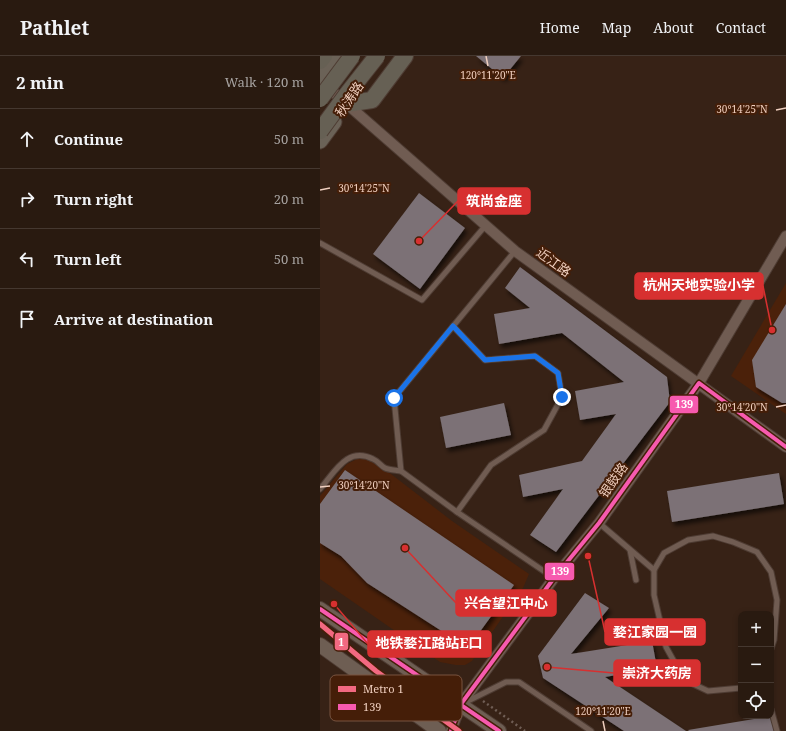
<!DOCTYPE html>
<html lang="en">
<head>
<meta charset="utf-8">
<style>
  :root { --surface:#291a10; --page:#35271e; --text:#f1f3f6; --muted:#a5a19f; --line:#453830 }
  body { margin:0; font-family:"Noto Serif","Noto Sans SC",serif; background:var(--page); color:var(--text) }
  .controls { position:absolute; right:12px; bottom:12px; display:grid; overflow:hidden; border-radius:8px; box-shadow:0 2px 6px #0003 }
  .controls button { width:36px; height:36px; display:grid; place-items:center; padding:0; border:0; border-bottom:1px solid var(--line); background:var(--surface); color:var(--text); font:20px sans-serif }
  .stop { position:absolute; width:12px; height:12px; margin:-9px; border:3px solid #1a73e8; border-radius:50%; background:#fff }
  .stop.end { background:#1a73e8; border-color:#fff; box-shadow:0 1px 4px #0008 }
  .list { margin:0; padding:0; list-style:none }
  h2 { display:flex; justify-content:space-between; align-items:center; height:52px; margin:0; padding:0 16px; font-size:17px }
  h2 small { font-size:13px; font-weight:400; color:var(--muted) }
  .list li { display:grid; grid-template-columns:26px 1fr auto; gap:12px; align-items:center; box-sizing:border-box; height:60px; padding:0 16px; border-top:1px solid var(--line) }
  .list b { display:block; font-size:15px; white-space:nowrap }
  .list em { font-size:13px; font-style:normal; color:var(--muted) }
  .icon { flex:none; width:22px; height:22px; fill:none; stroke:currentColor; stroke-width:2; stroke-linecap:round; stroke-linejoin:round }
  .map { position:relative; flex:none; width:466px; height:675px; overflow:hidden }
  header { display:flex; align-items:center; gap:24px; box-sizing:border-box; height:56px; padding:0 20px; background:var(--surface); border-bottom:1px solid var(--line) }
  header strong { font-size:19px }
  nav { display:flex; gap:22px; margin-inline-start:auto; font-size:14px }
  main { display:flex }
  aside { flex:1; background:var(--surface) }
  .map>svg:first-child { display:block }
</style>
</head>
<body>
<header>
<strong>Pathlet</strong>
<nav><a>Home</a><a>Map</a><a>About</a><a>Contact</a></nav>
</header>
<main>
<aside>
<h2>2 min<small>Walk · 120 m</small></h2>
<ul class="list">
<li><svg class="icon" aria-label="ahead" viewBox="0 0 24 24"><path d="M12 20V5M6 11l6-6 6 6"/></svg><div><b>Continue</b></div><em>50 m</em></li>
<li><svg class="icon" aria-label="right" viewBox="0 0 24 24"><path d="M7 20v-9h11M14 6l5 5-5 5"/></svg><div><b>Turn right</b></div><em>20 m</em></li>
<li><svg class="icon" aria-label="left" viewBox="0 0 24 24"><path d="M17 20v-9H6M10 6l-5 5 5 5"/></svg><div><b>Turn left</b></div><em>50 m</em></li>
<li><svg class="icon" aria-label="arrive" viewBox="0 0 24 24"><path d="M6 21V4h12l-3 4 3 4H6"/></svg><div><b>Arrive at destination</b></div></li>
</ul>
</aside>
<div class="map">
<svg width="466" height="675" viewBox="0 0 466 675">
  <defs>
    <filter id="shadow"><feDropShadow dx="2.5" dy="4" stdDeviation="2" flood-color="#0009"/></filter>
  </defs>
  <rect width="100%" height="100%" fill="#372216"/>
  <!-- built -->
  <g fill="#4b210a">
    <path d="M466,227V358L411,320Z"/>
    <path d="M39,402L47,403L58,408L132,465L209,518L203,532L152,605L145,609H136L120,606L0,523V440L27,408Z"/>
  </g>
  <!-- building -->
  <g fill="#7b7176" filter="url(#shadow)">
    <path d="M156,0H201L183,22Z"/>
    <path d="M99,137L145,172L100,233L53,198Z"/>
    <path d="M200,211L347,321L350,346L236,496L210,479L243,433L203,441L199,419L262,405L296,358L260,364L255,335L304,326L242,277L179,288L174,258L210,252L185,232Z"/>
    <path d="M466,248V347H462L436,331L432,304Z"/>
    <path d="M184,347L191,379L126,392L120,361Z"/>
    <path d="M25,414L194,529L148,592L47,527L21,500L0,487V448Z"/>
    <path d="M459,417L464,448L352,466L347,435Z"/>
    <path d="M265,537L289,552L251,598L332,585L337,612L285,621L366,675H304L223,622L218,600Z"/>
    <path d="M452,660L454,675H369L368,674Z"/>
  </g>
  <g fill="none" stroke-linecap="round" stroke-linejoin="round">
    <!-- service casing -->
    <g stroke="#4e3c33" stroke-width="7">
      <g id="service">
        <path d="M0,187L102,244L166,169"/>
        <path d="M195,195L74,342L81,415L137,456L234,522"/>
        <path d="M133,270L165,304L215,300L238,317L242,341L224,374L171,409L137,456"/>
        <path d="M0,433C15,416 27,390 53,403C58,405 61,410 65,412C69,414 76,414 81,415"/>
        <path d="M279,467L334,514"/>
        <path d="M310,494L316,524"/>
        <path d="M421,632L388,635L371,627L356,609L346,591L334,539V514L344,497L368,484L393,480L413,486L437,496L451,516L457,544L454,584L451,593"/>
        <path d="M146,646L186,626H199L271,675"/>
        <path d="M451,653L457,675"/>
      </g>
    </g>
    <!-- minor casing -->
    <g stroke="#4e3c33" stroke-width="12">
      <g id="minor">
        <path d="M4,28L195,195L466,391"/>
        <path d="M131,675L141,648L234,522L279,467L379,327L466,180"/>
      </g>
    </g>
    <!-- secondary casing -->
    <g stroke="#4e3c33" stroke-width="16">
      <g id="secondary">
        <path d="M0,553L179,675"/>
        <path d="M0,589L119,675"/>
      </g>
    </g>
    <!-- primary casing -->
    <g stroke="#4e3c33" stroke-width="17">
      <g id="primary">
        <path d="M0,23L17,0"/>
        <path d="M0,85L14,66"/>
      </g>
    </g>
    <!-- trunk casing -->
    <g stroke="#4e3c33" stroke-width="18">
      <g id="trunk">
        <path d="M0,5L4,0"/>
        <path d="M26,48L52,44L85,0"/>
      </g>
    </g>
    <!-- path -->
    <path stroke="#705e55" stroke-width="2.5" stroke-dasharray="2 3" stroke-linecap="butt" d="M163,645L205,675"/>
    <!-- service -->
    <use href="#service" stroke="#705c52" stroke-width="5"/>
    <!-- minor -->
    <use href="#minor" stroke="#705c52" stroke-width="10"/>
    <!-- secondary -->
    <use href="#secondary" stroke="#6e5e53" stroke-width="14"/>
    <!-- primary -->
    <use href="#primary" stroke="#6b6257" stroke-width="15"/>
    <!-- trunk -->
    <use href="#trunk" stroke="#666054" stroke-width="16"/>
    <!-- trunk-bridge casing -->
    <g stroke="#4e3c33" stroke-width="18" stroke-linecap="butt">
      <g id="trunk-bridge">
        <path d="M0,43L32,0"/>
        <path d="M0,75L27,38L57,0"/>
      </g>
    </g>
    <!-- trunk-bridge -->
    <use href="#trunk-bridge" stroke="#666054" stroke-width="16"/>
    <!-- bus-1 casing -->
    <g stroke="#451e08" stroke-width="7">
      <g id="bus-1">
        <path d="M0,553L179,675"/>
        <path d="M131,675L141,648L234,522L279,467L379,327L466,391"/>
      </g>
    </g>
    <!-- bus-1 -->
    <use href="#bus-1" stroke="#f75aaf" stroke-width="4"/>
    <!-- metro-1 casing -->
    <g stroke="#451e08" stroke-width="8">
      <path id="metro-1" d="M0,568L56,615L139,675"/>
    </g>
    <!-- metro-1 -->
    <use href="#metro-1" stroke="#f26981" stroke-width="5"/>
  </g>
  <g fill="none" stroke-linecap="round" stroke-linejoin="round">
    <!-- route -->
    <path stroke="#1a73e8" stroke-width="5" d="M74,342L133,270L165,304L215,300L238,317L242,341"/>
  </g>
  <!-- ticks -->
  <path fill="none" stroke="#efcebe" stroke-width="1.5" d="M166,0L168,10M456,54L466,52M0,134L10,132M456,351L466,349M0,431L10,430M283,665L285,675"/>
  <g text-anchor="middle" stroke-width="4" stroke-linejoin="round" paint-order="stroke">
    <!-- street labels -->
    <g font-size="13" fill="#efcebe" stroke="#451e08">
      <text transform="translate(29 43) rotate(-56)" y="5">秋涛路</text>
      <text transform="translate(234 206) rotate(36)" y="5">近江路</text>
      <text transform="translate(293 424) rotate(-55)" y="5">银鼓路</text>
    </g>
  </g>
  <!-- legend -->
  <rect x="10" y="619" width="132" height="46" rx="6" fill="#451e08" stroke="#78533f" stroke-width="1"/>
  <rect x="18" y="630" width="18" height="6" fill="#f26981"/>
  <rect x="18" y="648" width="18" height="6" fill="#f75aaf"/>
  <g font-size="11" fill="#efcebe">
    <text x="43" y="637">Metro 1</text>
    <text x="43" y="655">139</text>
  </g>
  <g font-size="10" text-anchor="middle" fill="#efcebe" stroke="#451e08" stroke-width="4" stroke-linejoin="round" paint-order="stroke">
    <text x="168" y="23">120°11'20"E</text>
    <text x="422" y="57">30°14'25"N</text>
    <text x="44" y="136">30°14'25"N</text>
    <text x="422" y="355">30°14'20"N</text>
    <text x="44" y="433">30°14'20"N</text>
    <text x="283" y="659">120°11'20"E</text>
  </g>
  <!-- callouts -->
  <path fill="none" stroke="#d73030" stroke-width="1.5" d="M99 185L138 145M452 274L443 230M85 492L136 547M268 500L285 576M14 548L48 588M227 611L294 617"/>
  <g fill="#d73030" stroke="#451e08" stroke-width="1.5">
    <circle cx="99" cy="185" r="4"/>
    <circle cx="452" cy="274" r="4"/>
    <circle cx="85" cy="492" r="4"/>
    <circle cx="268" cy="500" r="4"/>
    <circle cx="14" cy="548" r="4"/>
    <circle cx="227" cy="611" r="4"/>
  </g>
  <g fill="#d73030" stroke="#d73030" stroke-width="1.5">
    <rect x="138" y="132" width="72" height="26" rx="4"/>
    <rect x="315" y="217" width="128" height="26" rx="4"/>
    <rect x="136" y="534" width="100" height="26" rx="4"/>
    <rect x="285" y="563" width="100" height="26" rx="4"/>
    <rect x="48" y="575" width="123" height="26" rx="4"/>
    <rect x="294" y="604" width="86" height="26" rx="4"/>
  </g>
  <g font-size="14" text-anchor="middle" font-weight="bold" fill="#fff">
    <text x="174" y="150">筑尚金座</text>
    <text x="379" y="234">杭州天地实验小学</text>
    <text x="186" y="552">兴合望江中心</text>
    <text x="335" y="581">婺江家园一园</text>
    <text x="109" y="592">地铁婺江路站E口</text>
    <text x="337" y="622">崇济大药房</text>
  </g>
  <g stroke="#451e08" stroke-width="1.5">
    <rect x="349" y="339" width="30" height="19" rx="4" fill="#f75aaf"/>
    <rect x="224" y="506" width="31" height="19" rx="4" fill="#f75aaf"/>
    <rect x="14" y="576" width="15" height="19" rx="4" fill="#f26981"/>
  </g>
  <g font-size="11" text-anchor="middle" font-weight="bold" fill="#fff">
    <text x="364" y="352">139</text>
    <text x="240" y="519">139</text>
    <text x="21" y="590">1</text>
  </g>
</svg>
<div class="controls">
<button>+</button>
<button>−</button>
<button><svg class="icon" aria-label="locate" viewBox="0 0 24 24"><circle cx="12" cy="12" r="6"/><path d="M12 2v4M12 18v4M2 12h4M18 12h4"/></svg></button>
</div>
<div class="stop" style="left:74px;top:342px"></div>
<div class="stop end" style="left:242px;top:341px"></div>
</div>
</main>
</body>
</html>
